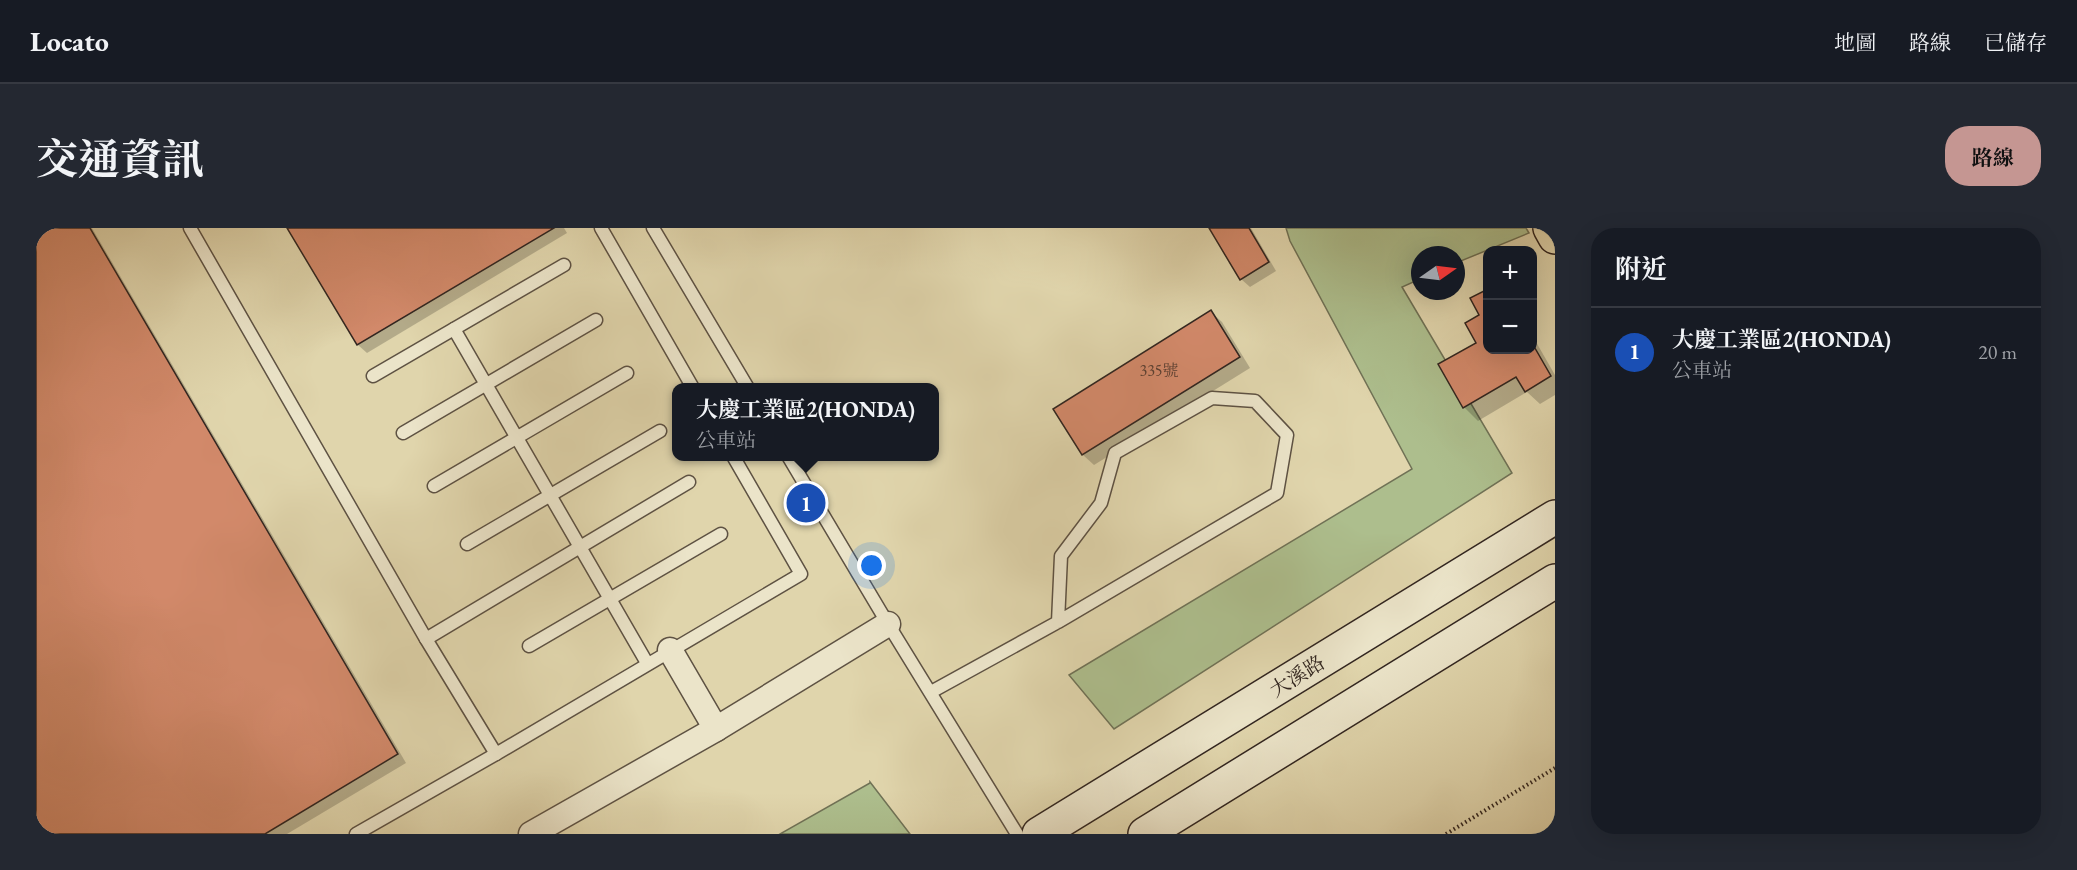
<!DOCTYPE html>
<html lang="zh-TW">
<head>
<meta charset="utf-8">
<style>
  :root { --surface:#171b24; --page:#242831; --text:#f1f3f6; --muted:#9ea1a6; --line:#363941; --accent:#c59692 }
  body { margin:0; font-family:"EB Garamond","Noto Serif TC",serif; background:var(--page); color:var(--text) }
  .controls { position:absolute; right:18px; top:18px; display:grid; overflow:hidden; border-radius:12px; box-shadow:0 6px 24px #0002 }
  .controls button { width:54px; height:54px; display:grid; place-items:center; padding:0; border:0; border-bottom:2px solid var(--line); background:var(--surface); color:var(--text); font:30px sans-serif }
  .compass { position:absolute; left:1375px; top:18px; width:54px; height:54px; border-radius:50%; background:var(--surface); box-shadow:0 6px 24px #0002; rotate:76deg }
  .you { position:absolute; left:836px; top:338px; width:21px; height:21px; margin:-15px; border:4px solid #fff; border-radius:50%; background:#1a73e8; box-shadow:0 0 0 9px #1a73e833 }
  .badge { display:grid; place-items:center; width:39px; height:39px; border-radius:50%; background:var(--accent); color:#fff; font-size:20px; font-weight:700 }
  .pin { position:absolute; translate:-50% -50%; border:3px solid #fff; box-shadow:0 2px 6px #0006 }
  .popup { position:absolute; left:636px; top:155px; width:267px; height:78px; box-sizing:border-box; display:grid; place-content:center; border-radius:12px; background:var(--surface); filter:drop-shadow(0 2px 4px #0005); font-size:20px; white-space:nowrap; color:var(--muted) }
  .popup b { font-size:22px; color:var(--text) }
  .popup::after { content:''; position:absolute; left:50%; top:100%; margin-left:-12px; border:12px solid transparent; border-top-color:var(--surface) }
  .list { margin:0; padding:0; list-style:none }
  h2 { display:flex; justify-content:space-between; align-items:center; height:78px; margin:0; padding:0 24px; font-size:26px }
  h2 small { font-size:20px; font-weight:400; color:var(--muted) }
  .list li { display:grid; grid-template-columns:39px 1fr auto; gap:18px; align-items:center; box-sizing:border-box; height:90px; padding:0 24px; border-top:2px solid var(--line) }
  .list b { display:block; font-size:22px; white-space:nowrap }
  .list p { margin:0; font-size:20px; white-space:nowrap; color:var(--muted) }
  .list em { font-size:20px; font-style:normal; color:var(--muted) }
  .map { position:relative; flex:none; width:1519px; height:606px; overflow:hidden; border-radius:24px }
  header { display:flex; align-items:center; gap:36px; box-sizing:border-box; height:84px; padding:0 30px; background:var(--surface); border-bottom:2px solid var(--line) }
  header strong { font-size:28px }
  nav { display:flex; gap:33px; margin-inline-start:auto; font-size:21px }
  .intro { display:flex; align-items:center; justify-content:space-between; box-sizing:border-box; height:144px; padding:0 36px }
  h1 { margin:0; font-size:42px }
  .button { padding:15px 27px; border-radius:24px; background:var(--accent); color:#111; font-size:21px; font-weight:700 }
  main { display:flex; gap:36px; padding:0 36px }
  aside { flex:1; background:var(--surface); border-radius:24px; box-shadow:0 6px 24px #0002 }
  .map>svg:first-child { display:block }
</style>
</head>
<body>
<header>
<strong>Locato</strong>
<nav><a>地圖</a><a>路線</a><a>已儲存</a></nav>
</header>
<div class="intro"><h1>交通資訊</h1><a class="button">路線</a></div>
<main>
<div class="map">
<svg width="1519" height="606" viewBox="0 0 1519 606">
  <rect width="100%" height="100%" fill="#e0d5ac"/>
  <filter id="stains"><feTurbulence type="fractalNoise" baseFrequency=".00333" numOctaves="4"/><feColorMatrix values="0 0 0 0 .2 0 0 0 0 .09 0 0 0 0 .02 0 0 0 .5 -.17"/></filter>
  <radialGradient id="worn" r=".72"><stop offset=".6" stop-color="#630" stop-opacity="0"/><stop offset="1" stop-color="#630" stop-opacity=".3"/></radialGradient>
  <!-- green -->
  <g fill="#adbe8d" stroke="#707256" stroke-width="1.5">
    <path d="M1250,0H1490L1493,5L1420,35V27H1384V51L1366,59L1476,245L1078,501L1033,447L1376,241L1254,13Z"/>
    <path d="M834,554L874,606H744L834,555Z"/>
  </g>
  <!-- shadow -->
  <g fill="#0003">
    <path d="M0,0H56L370,535L251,606H0Z"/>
    <path d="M252,0H528L531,5L331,125L322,117Z"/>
    <path d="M1175,0H1215L1240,43L1214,59L1205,51Z"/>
    <path d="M1452,62V122H1496V107L1519,147V167L1504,176L1491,164L1442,193L1428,179Z"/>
    <path d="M1175,84L1186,94L1214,140L1058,237L1047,227L1019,181Z"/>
  </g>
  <!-- building -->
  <g fill="#d2896a" stroke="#322620" stroke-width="1.5">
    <path d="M0,0H54L362,526L229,606H0Z"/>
    <path d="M251,0H518L321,117Z"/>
    <path d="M1173,0H1213L1233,34L1204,52Z"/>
    <path d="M1452,61V122H1496V115L1515,148L1489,164L1480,149L1427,180L1402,136L1440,115L1429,95L1443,87L1434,70Z"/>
    <path d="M1175,82L1204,129L1046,227L1017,181Z"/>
  </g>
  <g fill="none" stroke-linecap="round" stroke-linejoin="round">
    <!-- lane casing -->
    <g stroke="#5e5243" stroke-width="15">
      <g id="lane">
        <path d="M154,0L390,411L460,526"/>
        <path d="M565,0L657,160"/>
        <path d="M617,0L712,160"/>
        <path d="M418,101L611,435"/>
        <path d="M337,148L528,37"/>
        <path d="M367,205L560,92"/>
        <path d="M752,228L852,396L981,606"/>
        <path d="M398,258L591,145"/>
        <path d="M431,316L624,203"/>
        <path d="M390,411L653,254"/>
        <path d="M493,418L685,306"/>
        <path d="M895,464L1022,394L1241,265L1251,207L1219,173L1176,170L1079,225L1065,275L1025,328L1022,394"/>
        <path d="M320,606L460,526L765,346L697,228"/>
      </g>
    </g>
    <!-- street casing -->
    <g stroke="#5e5243" stroke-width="27">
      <g id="street">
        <path d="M634,422L680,501"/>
        <path d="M495,606L680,501L852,396"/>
      </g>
    </g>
    <!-- secondary casing -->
    <g stroke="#322620" stroke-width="36">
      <g id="secondary">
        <path d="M1003,606L1519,289"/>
        <path d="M1109,606L1519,353"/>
      </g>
    </g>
    <!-- primary casing -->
    <g stroke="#322620" stroke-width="36">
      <path id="primary" d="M1514,0L1519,9"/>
    </g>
    <!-- path -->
    <path stroke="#322620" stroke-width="4" stroke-dasharray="1.5 3" stroke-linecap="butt" d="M1410,606L1519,540"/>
    <!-- lane -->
    <use href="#lane" stroke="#ebe4c9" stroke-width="12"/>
    <!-- street -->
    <use href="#street" stroke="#ebe4c9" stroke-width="24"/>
    <!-- secondary -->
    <use href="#secondary" stroke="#ebe4c9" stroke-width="33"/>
    <!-- primary -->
    <use href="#primary" stroke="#e0d5ac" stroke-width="33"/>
  </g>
  <g text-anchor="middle" stroke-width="6" stroke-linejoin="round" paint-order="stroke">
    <!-- number labels -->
    <g font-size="16" fill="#5a3f32">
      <text x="1123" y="148">335號</text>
    </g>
    <!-- street labels -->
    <g font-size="20" fill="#322620" stroke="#ebe4c9">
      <text transform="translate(1261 448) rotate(-32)" y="7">大溪路</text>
    </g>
  </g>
  <rect width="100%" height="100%" filter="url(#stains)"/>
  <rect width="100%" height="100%" fill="url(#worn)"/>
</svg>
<div class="controls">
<button>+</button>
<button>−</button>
</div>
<svg class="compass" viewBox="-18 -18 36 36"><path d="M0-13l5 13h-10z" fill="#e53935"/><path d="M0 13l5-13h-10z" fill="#9ea1a6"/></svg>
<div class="you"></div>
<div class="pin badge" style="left:770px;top:275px;background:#1a4fb4">1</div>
<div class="popup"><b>大慶工業區2(HONDA)</b>公車站</div>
</div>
<aside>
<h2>附近<small></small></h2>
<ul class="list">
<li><span class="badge" style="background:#1a4fb4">1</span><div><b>大慶工業區2(HONDA)</b><p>公車站</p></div><em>20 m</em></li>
</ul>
</aside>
</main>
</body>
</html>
